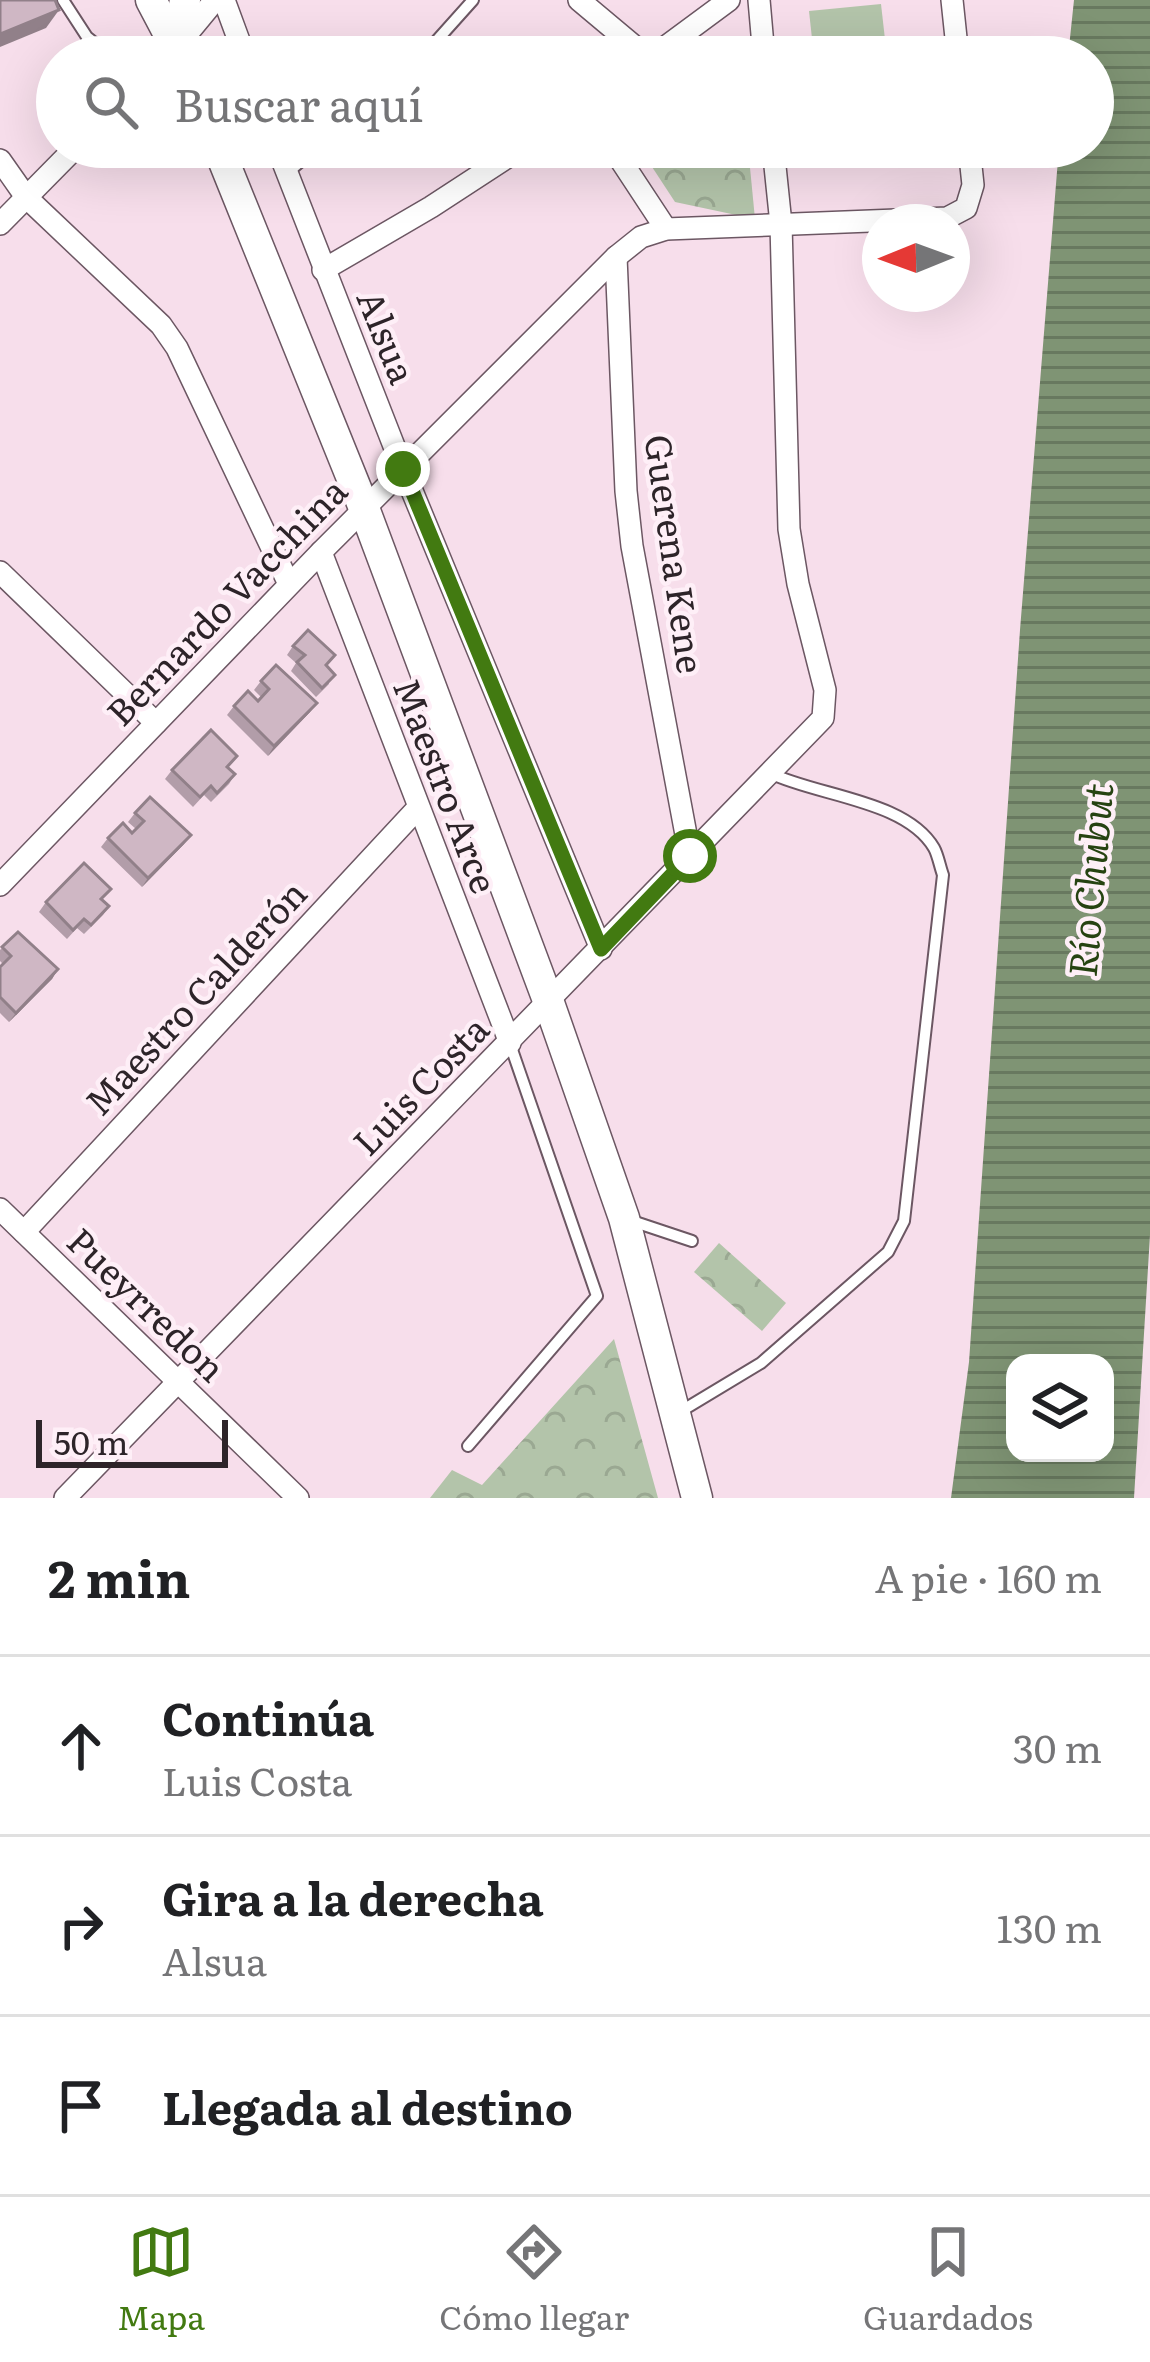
<!DOCTYPE html>
<html lang="es">
<head>
<meta charset="utf-8">
<style>
  :root { --surface:#fff; --page:#f6f6f6; --text:#202124; --muted:#757577; --line:#e0e0e0; --accent:#427a11 }
  body { margin:0; font-family:Literata,serif; background:var(--page); color:var(--text) }
  .controls { position:absolute; right:36px; bottom:36px; display:grid; overflow:hidden; border-radius:24px; box-shadow:0 12px 48px #0002 }
  .controls button { width:108px; height:108px; display:grid; place-items:center; padding:0; border:0; border-bottom:3px solid var(--line); background:var(--surface); color:var(--text); font:60px sans-serif }
  .compass { position:absolute; left:862px; top:204px; width:108px; height:108px; border-radius:50%; background:var(--surface); box-shadow:0 12px 48px #0002; rotate:269deg }
  .scale { position:absolute; left:36px; bottom:30px; width:192px; box-sizing:border-box; padding-left:12px; border:6px solid #2d2429; border-top:0; font-size:33px; line-height:42px; white-space:nowrap; color:#2d2429; -webkit-text-stroke:9px #feeff7; paint-order:stroke }
  .stop { position:absolute; width:36px; height:36px; margin:-27px; border:9px solid #427a11; border-radius:50%; background:#fff }
  .stop.end { background:#427a11; border-color:#fff; box-shadow:0 3px 12px #0008 }
  .list { margin:0; padding:0; list-style:none }
  h2 { display:flex; justify-content:space-between; align-items:center; height:156px; margin:0; padding:0 48px; font-size:51px }
  h2 small { font-size:39px; font-weight:400; color:var(--muted) }
  .list li { display:grid; grid-template-columns:78px 1fr auto; gap:36px; align-items:center; box-sizing:border-box; height:180px; padding:0 48px; border-top:3px solid var(--line) }
  .list b { display:block; font-size:45px; white-space:nowrap }
  .list p { margin:0; font-size:39px; white-space:nowrap; color:var(--muted) }
  .list em { font-size:39px; font-style:normal; color:var(--muted) }
  .icon { flex:none; width:66px; height:66px; fill:none; stroke:currentColor; stroke-width:2; stroke-linecap:round; stroke-linejoin:round }
  .map { position:relative; flex:none; width:1150px; height:1498px; overflow:hidden }
  .search { position:absolute; background:var(--surface); box-shadow:0 12px 48px #0002; left:36px; right:36px; top:36px; height:132px; display:flex; align-items:center; gap:30px; box-sizing:border-box; padding:0 42px; border-radius:66px; color:var(--muted); font-size:45px }
  .sheet { height:696px; background:var(--surface) }
  nav { display:flex; justify-content:space-around; align-items:center; box-sizing:border-box; height:168px; border-top:3px solid var(--line); background:var(--surface); font-size:33px; color:var(--muted) }
  nav a { display:grid; justify-items:center; gap:6px }
  nav .on { color:var(--accent) }
  .map>svg:first-child { display:block }
</style>
</head>
<body>
<div class="map">
<svg width="1150" height="1498" viewBox="0 0 1150 1498">
  <defs>
    <pattern id="park-crowns" width="20" height="18" patternUnits="userSpaceOnUse" patternTransform="scale(3)"><rect width="20" height="18" fill="#b3c4aa"/><path d="M2 6a3 3 0 1 1 6 0M12 15a3 3 0 1 1 6 0" fill="none" stroke="#9aa892"/></pattern>
    <pattern id="water-rules" width="6" height="5" patternUnits="userSpaceOnUse" patternTransform="scale(3)"><rect width="6" height="5" fill="#7f9474"/><path d="M0 2.5h6" fill="none" stroke="#68795f"/></pattern>
  </defs>
  <rect width="100%" height="100%" fill="#f7deeb"/>
  <!-- grass -->
  <path fill="#b3c4aa" d="M881,4L887,57H814L809,11Z"/>
  <!-- park -->
  <g fill="url(#park-crowns)">
    <path d="M639,147H748L755,219L675,202Z"/>
    <path d="M719,1243L786,1303L762,1331L694,1272Z"/>
    <path d="M614,1339L658,1498H430L452,1470L482,1485Z"/>
  </g>
  <!-- water -->
  <path fill="url(#water-rules)" fill-rule="evenodd" d="M1074,0H1150V1235L1134,1498H951L969,1362L1020,630L1059,147H1093V57H1068ZM1015,1363H1105V1453H1015Z"/>
  <g fill="none" stroke-linecap="round" stroke-linejoin="round">
    <!-- lane casing -->
    <g stroke="#6c5763" stroke-width="14">
      <g id="lane">
        <path d="M63,0L87,37L112,57"/>
        <path d="M422,57L473,0"/>
        <path d="M287,173L318,147"/>
        <path d="M632,1221L692,1241"/>
        <path d="M678,1413L761,1363L888,1252L904,1221L943,875C940,867 938,855 934,848C906,800 817,796 770,773"/>
        <path d="M468,1446L597,1296L510,1044"/>
      </g>
    </g>
    <!-- street casing -->
    <g stroke="#6c5763" stroke-width="24">
      <g id="street">
        <path d="M224,0L245,57"/>
        <path d="M579,0L647,57"/>
        <path d="M759,0L764,57"/>
        <path d="M952,0L958,57"/>
        <path d="M177,46L215,0"/>
        <path d="M652,57L729,0"/>
        <path d="M277,147L403,469L601,949"/>
        <path d="M612,147L666,229"/>
        <path d="M0,160L26,197L161,325L177,348L289,584"/>
        <path d="M0,224L76,147"/>
        <path d="M616,257L626,491L632,546L690,856"/>
        <path d="M323,270L431,207L523,147"/>
        <path d="M321,552L510,1043"/>
        <path d="M0,572L156,723"/>
        <path d="M0,885L321,552L616,257L641,237L666,229L947,218L966,208L973,185L969,147"/>
        <path d="M0,1209L298,1498"/>
        <path d="M24,1232L417,809"/>
        <path d="M65,1498L823,718L825,690L798,584L789,529L781,224L773,147"/>
      </g>
    </g>
    <!-- secondary casing -->
    <g stroke="#6c5763" stroke-width="33">
      <g id="secondary">
        <path d="M151,0L181,57"/>
        <path d="M177,46L185,0"/>
        <path d="M218,147L364,508L549,1003L624,1218L697,1498"/>
      </g>
    </g>
    <!-- lane -->
    <use href="#lane" stroke="#fff" stroke-width="10"/>
    <!-- street -->
    <use href="#street" stroke="#fff" stroke-width="21"/>
    <!-- secondary -->
    <use href="#secondary" stroke="#fff" stroke-width="30"/>
  </g>
  <!-- wall -->
  <g fill="#b29da9">
    <path d="M293,646L327,666L329,684L316,697L291,671L296,663L287,655Z"/>
    <path d="M261,681L310,712L268,756L227,715L234,706L258,701L261,697L254,690Z"/>
    <path d="M229,768L235,774L229,784L211,802L204,795L193,807L165,779L172,770Z"/>
    <path d="M135,813L184,844L142,887L101,847L108,838L132,833L136,829L128,822Z"/>
    <path d="M103,900L109,906L103,915L84,934L77,928L67,939L39,912L46,902Z"/>
    <path d="M18,932L58,969L52,979L9,1022L0,1013V967L3,964L0,961V950Z"/>
  </g>
  <!-- shaded-wall -->
  <g fill="#918089">
    <path d="M59,10L46,28L0,47V34Z"/>
    <path d="M317,703L310,712L268,756L274,746Z"/>
    <path d="M191,835L184,844L142,887L148,878Z"/>
    <path d="M58,969L52,979L9,1022L16,1013Z"/>
  </g>
  <!-- building -->
  <g fill="#cfb7c4" stroke="#918089" stroke-width="3">
    <path d="M0,0H55L59,10L0,34Z"/>
    <path d="M308,630L335,655L326,665L335,675L322,688L297,662L305,655L293,646Z"/>
    <path d="M276,665L317,703L274,746L234,706L248,691L258,701L269,689L261,681Z"/>
    <path d="M211,730L237,756L227,767L235,774L217,793L211,786L200,797L172,770Z"/>
    <path d="M150,797L191,835L148,878L108,838L123,823L132,833L144,821L135,813Z"/>
    <path d="M84,863L111,889L101,899L109,906L91,925L84,919L73,930L46,902Z"/>
    <path d="M18,932L58,969L16,1013L0,997V967L11,956L2,947Z"/>
  </g>
  <g fill="none" stroke-linecap="round" stroke-linejoin="round">
    <!-- route -->
    <path stroke="#427a11" stroke-width="15" d="M403,469L601,949L690,856"/>
  </g>
  <g text-anchor="middle" stroke-width="9" stroke-linejoin="round" paint-order="stroke">
    <!-- street labels -->
    <g font-size="36" fill="#2d2429" stroke="#feeff7">
      <text transform="translate(386 337) rotate(68)" y="13">Alsua</text>
      <text transform="translate(674 554) rotate(82)" y="13">Guerena Kene</text>
      <text transform="translate(227 602) rotate(-46)" y="13">Bernardo Vacchina</text>
      <text transform="translate(445 786) rotate(69)" y="13">Maestro Arce</text>
      <text transform="translate(196 998) rotate(-47)" y="13">Maestro Calderón</text>
      <text transform="translate(421 1086) rotate(-46)" y="13">Luis Costa</text>
      <text transform="translate(146 1305) rotate(44)" y="13">Pueyrredon</text>
    </g>
    <!-- water labels -->
    <g font-size="39" font-style="italic" fill="#264312" stroke="#feeff7">
      <text transform="translate(1091 880) rotate(-85)" y="14">Río Chubut</text>
    </g>
  </g>
</svg>
<div class="controls">
<button><svg class="icon" aria-label="layers" viewBox="0 0 24 24"><path d="M12 4l9 5-9 5-9-5zM3 14l9 5 9-5"/></svg></button>
</div>
<svg class="compass" viewBox="-18 -18 36 36"><path d="M0-13l5 13h-10z" fill="#e53935"/><path d="M0 13l5-13h-10z" fill="#757577"/></svg>
<div class="scale">50 m</div>
<div class="stop" style="left:690px;top:856px"></div>
<div class="stop end" style="left:403px;top:469px"></div>
<div class="search"><svg class="icon" aria-label="search" viewBox="0 0 24 24"><circle cx="10" cy="10" r="6"/><path d="M15 15l6 6"/></svg>Buscar aquí</div>
</div>
<section class="sheet">
<h2>2 min<small>A pie · 160 m</small></h2>
<ul class="list">
<li><svg class="icon" aria-label="ahead" viewBox="0 0 24 24"><path d="M12 20V5M6 11l6-6 6 6"/></svg><div><b>Continúa</b><p>Luis Costa</p></div><em>30 m</em></li>
<li><svg class="icon" aria-label="right" viewBox="0 0 24 24"><path d="M7 20v-9h11M14 6l5 5-5 5"/></svg><div><b>Gira a la derecha</b><p>Alsua</p></div><em>130 m</em></li>
<li><svg class="icon" aria-label="arrive" viewBox="0 0 24 24"><path d="M6 21V4h12l-3 4 3 4H6"/></svg><div><b>Llegada al destino</b></div></li>
</ul>
</section>
<nav>
<a class="on"><svg class="icon" aria-label="map" viewBox="0 0 24 24"><path d="M3 6l6-2 6 2 6-2v14l-6 2-6-2-6 2zM9 4v14M15 6v14"/></svg>Mapa</a>
<a><svg class="icon" aria-label="directions" viewBox="0 0 24 24"><path d="M12 3l9 9-9 9-9-9zM9 14v-3h6M13 9l2 2-2 2"/></svg>Cómo llegar</a>
<a><svg class="icon" aria-label="saved" viewBox="0 0 24 24"><path d="M7 4h10v16l-5-4-5 4z"/></svg>Guardados</a>
</nav>
</body>
</html>
